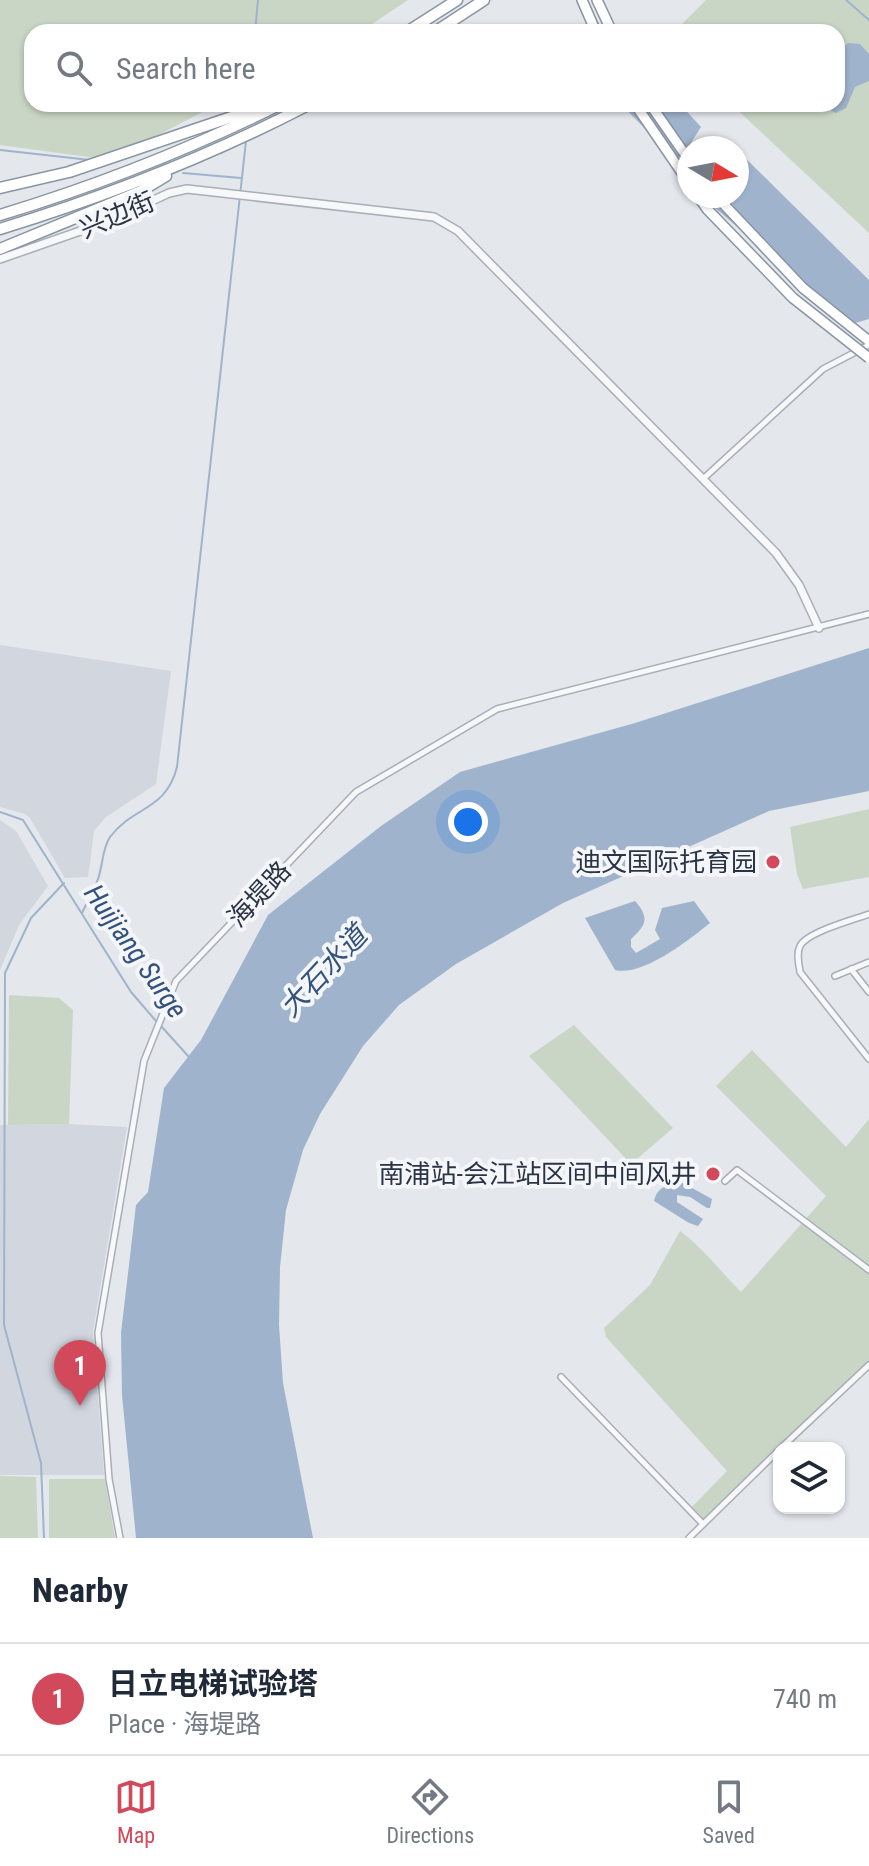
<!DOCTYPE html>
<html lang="en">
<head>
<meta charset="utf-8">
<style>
  :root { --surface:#fff; --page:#f2f2f3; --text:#1f2937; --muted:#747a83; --line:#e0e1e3; --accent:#d1495b }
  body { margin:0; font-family:"Roboto Condensed","Noto Sans SC",sans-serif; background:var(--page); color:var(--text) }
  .controls { position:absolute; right:24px; bottom:24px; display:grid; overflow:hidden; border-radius:16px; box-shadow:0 2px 6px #0004 }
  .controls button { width:72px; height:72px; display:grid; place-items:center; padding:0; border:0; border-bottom:2px solid var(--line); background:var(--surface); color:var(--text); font:40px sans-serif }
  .compass { position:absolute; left:677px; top:136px; width:72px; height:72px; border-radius:50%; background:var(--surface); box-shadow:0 2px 6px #0004; rotate:100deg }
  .you { position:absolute; left:468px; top:822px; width:28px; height:28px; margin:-20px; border:6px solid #fff; border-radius:50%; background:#1a73e8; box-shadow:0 0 0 12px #1a73e833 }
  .badge { display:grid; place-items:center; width:52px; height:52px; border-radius:50%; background:var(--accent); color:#fff; font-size:26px; font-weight:700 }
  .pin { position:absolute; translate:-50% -66px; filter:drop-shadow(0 2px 4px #0008) }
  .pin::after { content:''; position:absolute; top:42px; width:28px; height:24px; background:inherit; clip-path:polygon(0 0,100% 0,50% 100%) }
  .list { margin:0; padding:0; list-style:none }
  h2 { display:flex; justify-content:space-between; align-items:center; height:104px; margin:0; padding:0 32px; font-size:34px }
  h2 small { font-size:26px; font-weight:400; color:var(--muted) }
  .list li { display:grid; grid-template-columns:52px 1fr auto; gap:24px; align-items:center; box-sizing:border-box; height:112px; padding:0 32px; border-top:2px solid var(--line) }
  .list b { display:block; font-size:30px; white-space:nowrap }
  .list p { margin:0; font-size:26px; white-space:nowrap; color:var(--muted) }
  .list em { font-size:26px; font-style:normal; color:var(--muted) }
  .icon { flex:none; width:44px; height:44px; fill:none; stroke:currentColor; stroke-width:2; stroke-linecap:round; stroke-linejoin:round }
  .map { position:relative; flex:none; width:869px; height:1538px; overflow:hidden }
  .search { position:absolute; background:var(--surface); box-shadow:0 2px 6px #0004; left:24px; right:24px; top:24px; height:88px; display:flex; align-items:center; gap:20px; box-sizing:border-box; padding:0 28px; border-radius:24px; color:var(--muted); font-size:30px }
  .sheet { height:216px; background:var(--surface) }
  nav { display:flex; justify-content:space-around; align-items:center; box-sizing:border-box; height:112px; border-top:2px solid var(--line); background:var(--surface); font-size:22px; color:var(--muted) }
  nav a { display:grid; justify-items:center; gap:4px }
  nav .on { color:var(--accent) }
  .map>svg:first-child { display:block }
</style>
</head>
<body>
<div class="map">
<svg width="869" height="1538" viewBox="0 0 869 1538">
  <rect width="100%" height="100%" fill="#e4e7ec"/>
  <!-- built -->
  <g fill="#d2d6de">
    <path d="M0,645L171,671L156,784L106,817L94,831L88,877L65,878L30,818L25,814L0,807Z"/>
    <path d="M0,820L16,831L48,886L19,925L0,970Z"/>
    <path d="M69,1124L127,1127L93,1331L104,1475H0V1125Z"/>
  </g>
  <!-- green -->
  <g fill="#c9d6c5">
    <path d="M0,0H408L360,32H32V104H218L110,160L0,145Z"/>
    <path d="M706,0H869V233L731,104H837V32H674Z"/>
    <path d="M869,809V877L803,889L797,874L790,827Z"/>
    <path d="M9,995L59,998L73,1010L69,1124L8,1125Z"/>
    <path d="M574,1025L673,1128L631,1164L529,1056Z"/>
    <path d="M752,1050L846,1147L869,1119V1365L703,1524L689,1510L727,1471L606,1337L604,1328L650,1285L680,1231C703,1248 721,1272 741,1292L826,1196L716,1086Z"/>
    <path d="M0,1476L36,1477L38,1538H0Z"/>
    <path d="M49,1479H105L115,1538H49Z"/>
  </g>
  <!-- water -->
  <g fill="#9fb4cc">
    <path d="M848,43L860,44L869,54V81L855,87L846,108L836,113L828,109V104H837C837,85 831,55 848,43Z"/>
    <path d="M621,104H680L701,127L687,149L678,157L650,134Z"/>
    <path d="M737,150L869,280V319L845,326L815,294L706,200L703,196H737Z"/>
    <path d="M869,648V791L769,811L563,903L456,964L399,1005L363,1046L320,1114L303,1150L286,1210L280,1267L279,1325L283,1383L313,1538H136L122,1395L121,1333L136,1205L148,1192L164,1088L201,1040L268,915L381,826L460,772L635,723Z"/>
    <path d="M635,901C651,919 645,926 631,939V947L636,953L660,939L655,930L662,908L694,901L710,923C689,940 642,977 615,970L585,918Z"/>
    <path d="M683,1183L712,1199L710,1208H707L690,1197L677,1195V1202L703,1219L698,1226L689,1223L654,1201C658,1185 669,1185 683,1183Z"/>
  </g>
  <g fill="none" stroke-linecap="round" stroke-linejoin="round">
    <!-- stream -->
    <g stroke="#9fb4cc" stroke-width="2">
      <path d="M846,0L869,20"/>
      <path d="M255,32L258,0"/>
      <path d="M0,150L90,160"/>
      <path d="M183,173L241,178"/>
      <path d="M0,812L23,820L131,992L156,1021"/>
      <path d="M82,913C87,902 94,891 98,879C103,865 102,849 110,837C133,806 166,811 177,767L246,141"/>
      <path d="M161,1026L189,1057"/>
      <path d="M44,1538L41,1463L4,1325L5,973L31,918L64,883"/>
    </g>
    <!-- minor casing -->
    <g stroke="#a9aeb7" stroke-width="8">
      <g id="minor">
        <path d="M703,479L823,369L869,345"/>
        <path d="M869,914C853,920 807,932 800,946C796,954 799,964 800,972L869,1059"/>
        <path d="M851,969L869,992"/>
        <path d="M835,976L869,962"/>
        <path d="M725,1181L737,1170L869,1270"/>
        <path d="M561,1377L703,1524"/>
        <path d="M781,1448L869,1365"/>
        <path d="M120,1538L109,1479L98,1333L144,1061L176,981L356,792L497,709L869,614"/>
        <path d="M689,1538L779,1450"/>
      </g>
    </g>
    <!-- tertiary casing -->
    <g stroke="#a9aeb7" stroke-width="10">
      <path id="tertiary" d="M0,259L106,222L169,193L187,189L434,217L458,231L776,553L799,585L819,628"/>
    </g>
    <!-- trunk casing -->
    <g stroke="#8b94a3" stroke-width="12">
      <g id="trunk">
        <path d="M582,0L596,32"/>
        <path d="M597,0L612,32"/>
        <path d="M635,104L689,183"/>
        <path d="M650,104L689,160"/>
        <path d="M716,196L803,288L869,341"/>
      </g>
    </g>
    <!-- motorway casing -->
    <g stroke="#8b94a3" stroke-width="13">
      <g id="motorway">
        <path d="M407,32L457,0"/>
        <path d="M435,32L484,0"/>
        <path d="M0,188L69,172L267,105"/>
        <path d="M0,215C96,186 190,149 281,104"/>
        <path d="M0,229C107,196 210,156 310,104"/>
        <path d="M0,249L141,191L166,176"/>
      </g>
    </g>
    <!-- minor -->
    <use href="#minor" stroke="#f7f8fa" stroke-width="5"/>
    <!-- tertiary -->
    <use href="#tertiary" stroke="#f7f8fa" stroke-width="7"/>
    <!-- trunk -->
    <use href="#trunk" stroke="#fff" stroke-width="9"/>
    <!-- motorway -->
    <use href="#motorway" stroke="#fff" stroke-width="10"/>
    <!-- trunk-bridge casing -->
    <g stroke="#8b94a3" stroke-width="12" stroke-linecap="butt">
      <path id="trunk-bridge" d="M698,196L707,209L793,298L869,358"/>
    </g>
    <!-- trunk-bridge -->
    <use href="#trunk-bridge" stroke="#fff" stroke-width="9"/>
  </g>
  <!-- markers -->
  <g fill="#d1495b" stroke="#f4f6f9" stroke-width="3">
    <circle cx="773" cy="862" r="8"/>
    <circle cx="713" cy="1174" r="8"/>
  </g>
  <g text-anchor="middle" stroke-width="8" stroke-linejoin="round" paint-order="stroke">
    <!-- street labels -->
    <g font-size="26" fill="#2b3445" stroke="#f4f6f9">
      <text transform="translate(117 215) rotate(-23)" y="9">兴边街</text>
      <text transform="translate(259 894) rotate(-47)" y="9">海堤路</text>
    </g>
    <!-- poi labels -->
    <g font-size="26" fill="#2b3445" stroke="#f4f6f9" text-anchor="end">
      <text x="757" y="871">迪文国际托育园</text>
      <text x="697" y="1183">南浦站-会江站区间中间风井</text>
    </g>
    <!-- water labels -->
    <g font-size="28" font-style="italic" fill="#34527a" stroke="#f4f6f9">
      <text transform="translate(136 951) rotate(55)" y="10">Huijiang Surge</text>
      <text transform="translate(323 971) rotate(-47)" y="10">大石水道</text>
    </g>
  </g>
</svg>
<div class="controls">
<button><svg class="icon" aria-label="layers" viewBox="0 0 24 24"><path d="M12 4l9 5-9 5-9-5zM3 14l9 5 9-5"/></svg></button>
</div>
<svg class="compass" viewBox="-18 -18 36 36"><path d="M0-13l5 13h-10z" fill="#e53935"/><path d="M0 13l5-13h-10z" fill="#747a83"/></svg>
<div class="you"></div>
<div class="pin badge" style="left:80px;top:1406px">1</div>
<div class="search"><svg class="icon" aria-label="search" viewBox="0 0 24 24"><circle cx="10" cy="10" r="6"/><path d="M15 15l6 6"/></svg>Search here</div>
</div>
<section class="sheet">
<h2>Nearby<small></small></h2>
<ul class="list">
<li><span class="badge">1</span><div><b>日立电梯试验塔</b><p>Place · 海堤路</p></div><em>740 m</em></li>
</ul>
</section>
<nav>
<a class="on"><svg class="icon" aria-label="map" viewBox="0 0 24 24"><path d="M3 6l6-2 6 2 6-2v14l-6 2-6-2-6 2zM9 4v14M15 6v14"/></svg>Map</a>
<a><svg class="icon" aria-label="directions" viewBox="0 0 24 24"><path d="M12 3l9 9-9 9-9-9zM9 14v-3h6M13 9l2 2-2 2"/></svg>Directions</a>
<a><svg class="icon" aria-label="saved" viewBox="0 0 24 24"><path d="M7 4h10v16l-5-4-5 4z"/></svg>Saved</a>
</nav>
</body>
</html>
